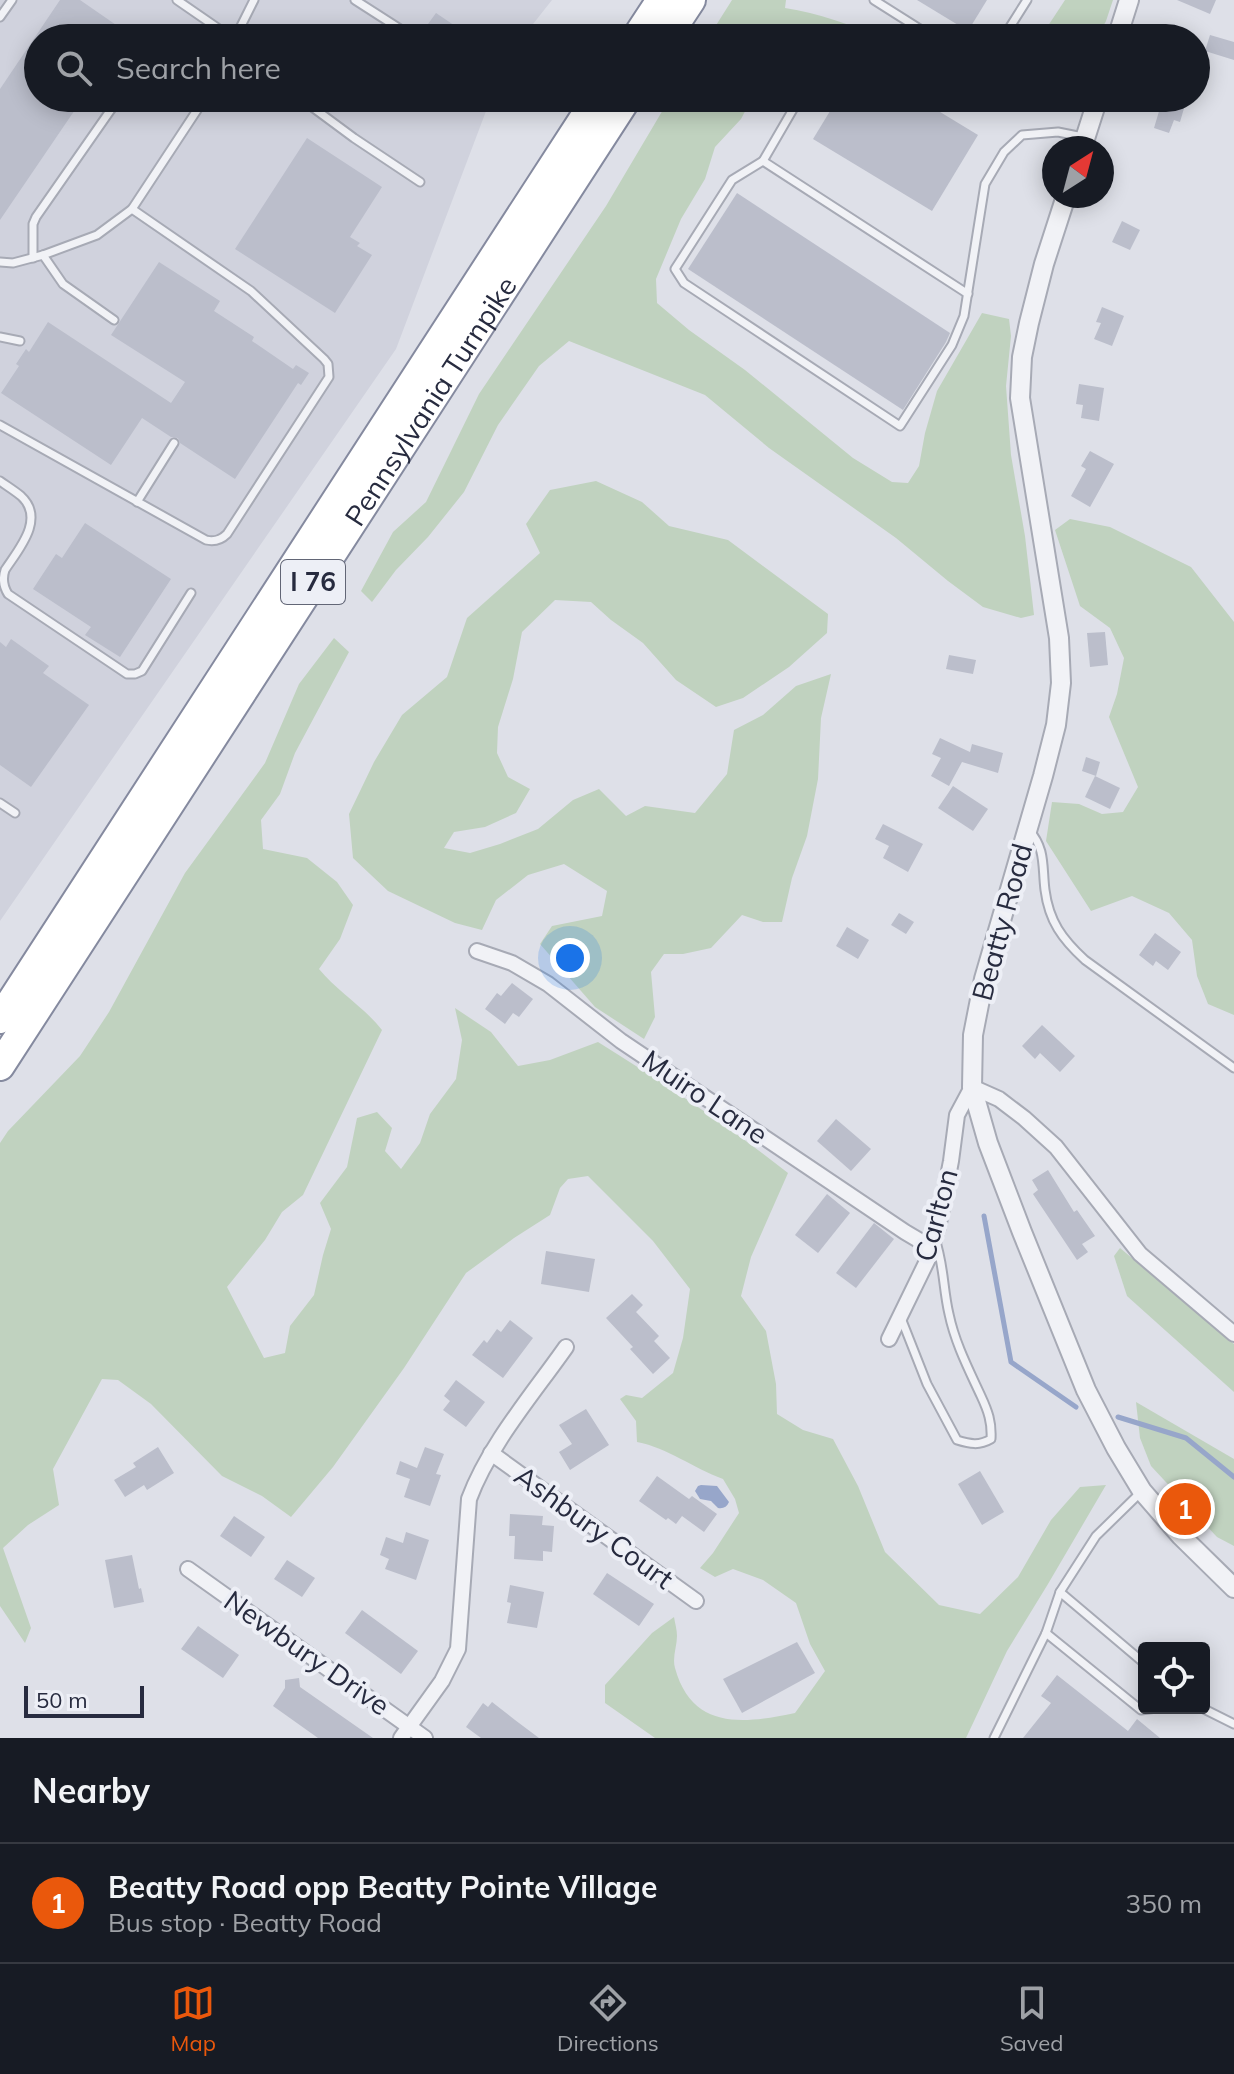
<!DOCTYPE html>
<html lang="en">
<head>
<meta charset="utf-8">
<style>
  :root { --surface:#171b24; --page:#242831; --text:#f1f3f6; --muted:#9ea1a6; --line:#363941; --accent:#ea580c }
  body { margin:0; font-family:Mulish,sans-serif; background:var(--page); color:var(--text) }
  .controls { position:absolute; right:24px; bottom:24px; display:grid; overflow:hidden; border-radius:8px; box-shadow:0 4px 20px #0003 }
  .controls button { width:72px; height:72px; display:grid; place-items:center; padding:0; border:0; border-bottom:2px solid var(--line); background:var(--surface); color:var(--text); font:40px sans-serif }
  .compass { position:absolute; left:1042px; top:136px; width:72px; height:72px; border-radius:50%; background:var(--surface); box-shadow:0 4px 20px #0003; rotate:36deg }
  .scale { position:absolute; left:24px; bottom:20px; width:120px; box-sizing:border-box; padding-left:8px; border:4px solid #272b3f; border-top:0; font-size:22px; line-height:28px; white-space:nowrap; color:#272b3f; -webkit-text-stroke:6px #edeff6; paint-order:stroke }
  .you { position:absolute; left:570px; top:958px; width:28px; height:28px; margin:-20px; border:6px solid #fff; border-radius:50%; background:#1a73e8; box-shadow:0 0 0 12px #1a73e833 }
  .badge { display:grid; place-items:center; width:52px; height:52px; border-radius:50%; background:var(--accent); color:#fff; font-size:26px; font-weight:700 }
  .pin { position:absolute; translate:-50% -50%; border:4px solid #fff; box-shadow:0 2px 8px #0006 }
  .list { margin:0; padding:0; list-style:none }
  h2 { display:flex; justify-content:space-between; align-items:center; height:104px; margin:0; padding:0 32px; font-size:34px }
  h2 small { font-size:26px; font-weight:400; color:var(--muted) }
  .list li { display:grid; grid-template-columns:52px 1fr auto; gap:24px; align-items:center; box-sizing:border-box; height:120px; padding:0 32px; border-top:2px solid var(--line) }
  .list b { display:block; font-size:30px; white-space:nowrap }
  .list p { margin:0; font-size:26px; white-space:nowrap; color:var(--muted) }
  .list em { font-size:26px; font-style:normal; color:var(--muted) }
  .icon { flex:none; width:44px; height:44px; fill:none; stroke:currentColor; stroke-width:2; stroke-linecap:round; stroke-linejoin:round }
  .map { position:relative; flex:none; width:1234px; height:1738px; overflow:hidden }
  .search { position:absolute; background:var(--surface); box-shadow:0 4px 20px #0003; left:24px; right:24px; top:24px; height:88px; display:flex; align-items:center; gap:20px; box-sizing:border-box; padding:0 28px; border-radius:44px; color:var(--muted); font-size:30px }
  .sheet { height:224px; background:var(--surface) }
  nav { display:flex; justify-content:space-around; align-items:center; box-sizing:border-box; height:112px; border-top:2px solid var(--line); background:var(--surface); font-size:22px; color:var(--muted) }
  nav a { display:grid; justify-items:center; gap:4px }
  nav .on { color:var(--accent) }
  .map>svg:first-child { display:block }
</style>
</head>
<body>
<div class="map">
<svg width="1234" height="1738" viewBox="0 0 1234 1738">
  <rect width="100%" height="100%" fill="#dee0e8"/>
  <!-- built -->
  <path fill="#d0d2dd" d="M0,0H552L522,38H38V98H491L396,349L0,921Z"/>
  <!-- green -->
  <g fill="#c0d2bf">
    <path d="M732,0H786L785,8C819,13 850,25 882,38H708Z"/>
    <path d="M1065,0H1113L1106,21L1097,38H1040Z"/>
    <path d="M670,98H752L741,119L715,147L705,179L681,219L656,279L657,303L689,330L745,370L853,458L892,482L908,483L919,466L925,433L937,391L982,313L1009,319L1011,336L1006,386L1011,455L1025,536L1034,615L1021,618L983,607L948,581L896,538L769,448L705,395L569,341L539,366L498,425L464,492L428,537L396,570L372,602L361,591L393,532L426,502L479,394L606,206Z"/>
    <path d="M941,98H1039C1002,114 979,110 941,98Z"/>
    <path d="M596,481L642,502L669,526L728,540L828,614L827,633L789,667L743,698L716,707L676,680L643,643L611,620L591,602L555,600L522,632L513,679L498,727L497,753L508,777L530,789L516,813L485,827L454,832L444,848L470,853L500,844L538,829L573,800L599,789L626,816L645,806L695,813L727,774L734,730L763,715L796,686L831,674L821,718L818,779L807,836L792,878L782,922H763L742,915L711,948L683,954H664L651,972L655,1017L644,1039L595,1007L540,944L552,926L602,916L607,891L564,864L528,875L496,900L482,930L455,923L388,891L353,858L349,814L374,762L402,715L447,677L467,618L540,553L526,524L550,490Z"/>
    <path d="M1070,519L1110,527L1191,567L1234,622V1015L1208,1004L1197,976L1192,940L1169,913L1132,896L1091,911L1046,841L1052,802L1079,804L1102,814L1123,812L1138,787L1109,717L1117,694L1124,658L1110,628L1080,606L1055,530Z"/>
    <path d="M334,638L349,652L295,753L280,794L261,820L263,849L307,858L337,882L353,905L340,939L319,969C338,992 364,1007 382,1030L303,1195L282,1212L265,1240L227,1287L264,1358L285,1353L290,1326L314,1295L323,1255L331,1229L320,1203L347,1167L357,1118L377,1112L392,1128L385,1151L401,1169L420,1143L430,1114L456,1079L462,1040L455,1008L491,1032L518,1066L550,1060L598,1042C664,1083 727,1125 788,1173L751,1257L741,1296L766,1331L776,1384L777,1414L803,1430L833,1439L858,1486L885,1552L939,1605L980,1614L1018,1577L1051,1520L1080,1487L1106,1485L1048,1584L1007,1651L966,1738H655L605,1703V1685L652,1633L674,1617C675,1623 677,1630 677,1636C677,1646 672,1658 675,1668C692,1730 743,1724 795,1713L825,1671L810,1644L796,1603L763,1580L733,1569L715,1577L700,1568L713,1553L739,1513L735,1499L723,1479C693,1468 668,1448 637,1442L636,1421L620,1399L626,1395L642,1398L673,1373L683,1338L690,1289L653,1241L588,1176L568,1179L560,1188L550,1215L514,1238L466,1273L404,1368L333,1467L291,1517L262,1496L222,1476L151,1404L118,1380L102,1379L53,1469L59,1505L28,1525L3,1548L31,1628L25,1643L0,1606V1143L8,1131L80,1056L109,1012L185,873L265,763L299,684Z"/>
    <path d="M1120,1248L1234,1344V1392L1127,1296L1114,1256Z"/>
    <path d="M1136,1402L1234,1459V1546L1217,1537L1151,1466L1140,1438Z"/>
  </g>
  <!-- water -->
  <path fill="#97a6ca" d="M701,1485L717,1486L729,1502C727,1507 723,1509 718,1508L711,1501L700,1499L695,1491L698,1486Z"/>
  <g fill="none" stroke-linecap="round" stroke-linejoin="round">
    <!-- stream -->
    <g stroke="#97a6ca" stroke-width="5">
      <path d="M984,1216L1011,1362L1076,1407"/>
      <path d="M1118,1417L1186,1438L1234,1477"/>
    </g>
  </g>
  <!-- building -->
  <g fill="#bbbecb">
    <path d="M60,0H80L135,38H38V98H83L0,220V89Z"/>
    <path d="M917,0H987L968,31Z"/>
    <path d="M1177,0H1216L1210,14Z"/>
    <path d="M436,13L473,38H429L435,29L428,24Z"/>
    <path d="M1210,35L1234,42V60L1205,51Z"/>
    <path d="M838,98H917L978,135L932,211L813,139Z"/>
    <path d="M1163,98H1187L1180,122L1174,120L1169,133L1154,128Z"/>
    <path d="M307,138L382,187L350,237L360,243L357,246L372,255L335,313L235,249Z"/>
    <path d="M737,193L950,333L946,342L903,410L688,269Z"/>
    <path d="M1122,221L1140,230L1130,250L1112,242Z"/>
    <path d="M159,262L220,301L214,311L254,337L252,341L293,369L296,365L309,373L301,385L298,383L235,479L180,443L178,438L171,437L142,418L111,465L1,393L19,366L16,364L26,349L29,352L48,322L171,403L185,382L111,335Z"/>
    <path d="M1102,307L1124,316L1112,346L1094,339L1101,323L1096,322Z"/>
    <path d="M1079,384L1104,388L1099,421L1081,418L1083,405L1076,404Z"/>
    <path d="M1090,451L1114,464L1090,507L1071,496L1086,469L1081,466Z"/>
    <path d="M85,523L171,579L120,657L85,635L91,627L33,589L56,554L62,558Z"/>
    <path d="M1105,632L1108,665L1090,667L1087,633Z"/>
    <path d="M11,639L49,666L43,673L89,705L31,787L0,765V642L6,647Z"/>
    <path d="M949,655L976,660L973,674L946,669Z"/>
    <path d="M940,738L970,752L972,744L1003,753L998,773L962,762L949,786L931,776L941,758L932,754Z"/>
    <path d="M1086,757L1100,762L1096,776L1082,771Z"/>
    <path d="M1095,776L1120,788L1110,809L1085,797Z"/>
    <path d="M953,786L988,809L973,831L938,808Z"/>
    <path d="M883,824L923,844L908,872L883,858L889,846L875,839Z"/>
    <path d="M899,913L914,922L906,934L891,925Z"/>
    <path d="M847,927L869,940L858,959L836,946Z"/>
    <path d="M1155,933L1181,952L1168,970L1156,961L1153,966L1139,955Z"/>
    <path d="M512,983L533,999L519,1017L513,1013L505,1024L485,1009L497,993L501,996Z"/>
    <path d="M1042,1025L1075,1056L1060,1072L1040,1053L1035,1059L1022,1046Z"/>
    <path d="M836,1119L871,1149L851,1171L817,1141Z"/>
    <path d="M1048,1170L1074,1212L1077,1210L1095,1236L1082,1244L1088,1252L1077,1260L1033,1194L1038,1190L1032,1180Z"/>
    <path d="M827,1194L850,1213L818,1253L795,1235Z"/>
    <path d="M874,1223L894,1239L856,1288L836,1273Z"/>
    <path d="M546,1251L595,1259L589,1292L541,1284Z"/>
    <path d="M632,1294L643,1305L636,1312L659,1336L654,1341L670,1358L653,1374L630,1349L633,1347L606,1318Z"/>
    <path d="M510,1320L533,1338L503,1378L472,1355L484,1340L487,1343L497,1329L501,1332Z"/>
    <path d="M456,1380L485,1402L466,1427L443,1410L450,1401L444,1396Z"/>
    <path d="M586,1409L609,1445L570,1470L559,1452L572,1444L559,1425Z"/>
    <path d="M158,1447L174,1473L147,1490L144,1485L125,1497L114,1480L136,1467L133,1463Z"/>
    <path d="M425,1447L444,1454L436,1474L441,1475L430,1506L404,1497L410,1479L396,1474L400,1461L417,1468Z"/>
    <path d="M980,1471L1004,1512L982,1525L958,1484Z"/>
    <path d="M657,1476L689,1499L692,1496L717,1514L704,1532L682,1516L676,1524L668,1518L666,1520L639,1501Z"/>
    <path d="M510,1514L543,1516L542,1525L554,1526L552,1552L543,1551V1561L514,1559L515,1536H509Z"/>
    <path d="M234,1516L265,1537L251,1557L220,1536Z"/>
    <path d="M406,1532L429,1540L416,1580L385,1569L389,1559L380,1555L386,1537L403,1543Z"/>
    <path d="M132,1555L139,1589L141,1588L144,1602L114,1608L105,1560Z"/>
    <path d="M287,1560L315,1578L302,1597L274,1579Z"/>
    <path d="M607,1573L654,1604L639,1626L593,1594Z"/>
    <path d="M510,1585L544,1592L537,1628L507,1623L511,1603L507,1602Z"/>
    <path d="M362,1610L418,1651L401,1674L345,1633Z"/>
    <path d="M198,1626L239,1655L223,1678L181,1649Z"/>
    <path d="M797,1642L815,1673L742,1713L723,1679Z"/>
    <path d="M1057,1675L1128,1731L1137,1719L1160,1738H1023L1051,1703L1041,1696Z"/>
    <path d="M299,1678L300,1687L373,1738H318L273,1706L285,1688V1680Z"/>
    <path d="M492,1702L515,1720L539,1738H481L466,1727L483,1703L488,1707Z"/>
  </g>
  <g fill="none" stroke-linecap="round" stroke-linejoin="round">
    <!-- service casing -->
    <g stroke="#a7aab5" stroke-width="11">
      <g id="service">
        <path d="M177,0L232,38"/>
        <path d="M355,0L411,36"/>
        <path d="M874,0L934,38"/>
        <path d="M0,17L12,0"/>
        <path d="M235,38L254,0"/>
        <path d="M1003,38L1027,0"/>
        <path d="M300,98L354,138L420,182"/>
        <path d="M799,99L763,161L732,180L675,269L684,283L900,426L952,345L964,316L985,184L1004,152L1022,135L1058,132L1083,137"/>
        <path d="M763,161L968,294"/>
        <path d="M43,255L63,284L114,320"/>
        <path d="M33,258V224L36,217L119,98"/>
        <path d="M0,262L13,263L43,255L97,235L132,209L205,98"/>
        <path d="M0,337L20,341"/>
        <path d="M0,425L206,540C215,542 221,540 227,534L329,377L328,364L324,359L251,291L132,209"/>
        <path d="M0,481C7,486 15,491 21,496C46,519 18,550 5,570C2,579 3,586 8,594L127,674H135L142,671L191,593"/>
        <path d="M137,502L174,443"/>
        <path d="M0,803L15,813"/>
        <path d="M1029,830C1046,849 1042,866 1045,890C1049,921 1062,939 1085,960L1234,1068"/>
        <path d="M901,1318L927,1384L957,1440C970,1444 979,1446 991,1439C992,1422 988,1411 981,1396C969,1370 955,1343 949,1314C943,1289 944,1264 935,1239"/>
        <path d="M1060,1592L1144,1663"/>
        <path d="M1046,1633L1141,1710L1157,1708"/>
        <path d="M1202,1708L1234,1724"/>
        <path d="M994,1738L1046,1633L1060,1592L1096,1536L1140,1493"/>
      </g>
    </g>
    <!-- minor casing -->
    <g stroke="#a7aab5" stroke-width="18">
      <g id="minor">
        <path d="M477,951L512,963L548,984L621,1041L905,1232L932,1248"/>
        <path d="M889,1339L928,1259L939,1223L951,1161L957,1115L972,1087L999,1099L1024,1118L1056,1147L1140,1254L1234,1334"/>
        <path d="M491,1453L696,1601"/>
        <path d="M188,1569L425,1738"/>
        <path d="M401,1738L442,1681L458,1649L469,1499C489,1445 533,1394 566,1347"/>
      </g>
    </g>
    <!-- tertiary casing -->
    <g stroke="#a7aab5" stroke-width="22">
      <g id="tertiary">
        <path d="M1117,38L1129,0"/>
        <path d="M1082,148L1098,98"/>
        <path d="M1066,196L1044,264L1029,323L1022,357L1020,398L1059,638L1061,683L1056,725L1043,776L984,979L973,1035L972,1087L988,1143L1022,1232L1086,1390L1116,1448L1142,1491L1181,1536L1234,1588"/>
      </g>
    </g>
    <!-- motorway casing -->
    <g stroke="#858a9f" stroke-width="32">
      <g id="motorway">
        <path d="M636,38L661,0"/>
        <path d="M666,38L691,0"/>
        <path d="M0,1019L597,98"/>
        <path id="s1" d="M0,1066L627,98"/>
      </g>
    </g>
    <!-- service -->
    <use href="#service" stroke="#f1f2f6" stroke-width="7"/>
    <!-- minor -->
    <use href="#minor" stroke="#f1f2f6" stroke-width="14"/>
    <!-- tertiary -->
    <use href="#tertiary" stroke="#f1f2f6" stroke-width="18"/>
    <!-- motorway -->
    <use href="#motorway" stroke="#fff" stroke-width="28"/>
  </g>
  <g text-anchor="middle" stroke-width="8" stroke-linejoin="round" paint-order="stroke">
    <!-- shield labels -->
    <rect fill="#edeff6" stroke="#626676" stroke-width="2" x="281" y="560" width="64" height="44" rx="6"/>
    <g font-size="26" font-weight="bold" fill="#272b3f">
      <text x="313" y="591">I 76</text>
    </g>
    <!-- street labels -->
    <g font-size="28" fill="#272b3f" stroke="#edeff6">
      <text dy="10" stroke="none"><textPath href="#s1" startOffset="792">Pennsylvania Turnpike</textPath></text>
      <text transform="translate(1002 922) rotate(-75)" y="10">Beatty Road</text>
      <text transform="translate(705 1097) rotate(34)" y="10">Muiro Lane</text>
      <text transform="translate(936 1215) rotate(-75)" y="10">Carlton</text>
      <text transform="translate(594 1527) rotate(36)" y="10">Ashbury Court</text>
      <text transform="translate(307 1653) rotate(35)" y="10">Newbury Drive</text>
    </g>
  </g>
</svg>
<div class="controls">
<button><svg class="icon" aria-label="locate" viewBox="0 0 24 24"><circle cx="12" cy="12" r="6"/><path d="M12 2v4M12 18v4M2 12h4M18 12h4"/></svg></button>
</div>
<svg class="compass" viewBox="-18 -18 36 36"><path d="M0-13l5 13h-10z" fill="#e53935"/><path d="M0 13l5-13h-10z" fill="#9ea1a6"/></svg>
<div class="scale">50 m</div>
<div class="you"></div>
<div class="pin badge" style="left:1185px;top:1509px">1</div>
<div class="search"><svg class="icon" aria-label="search" viewBox="0 0 24 24"><circle cx="10" cy="10" r="6"/><path d="M15 15l6 6"/></svg>Search here</div>
</div>
<section class="sheet">
<h2>Nearby<small></small></h2>
<ul class="list">
<li><span class="badge">1</span><div><b>Beatty Road opp Beatty Pointe Village</b><p>Bus stop · Beatty Road</p></div><em>350 m</em></li>
</ul>
</section>
<nav>
<a class="on"><svg class="icon" aria-label="map" viewBox="0 0 24 24"><path d="M3 6l6-2 6 2 6-2v14l-6 2-6-2-6 2zM9 4v14M15 6v14"/></svg>Map</a>
<a><svg class="icon" aria-label="directions" viewBox="0 0 24 24"><path d="M12 3l9 9-9 9-9-9zM9 14v-3h6M13 9l2 2-2 2"/></svg>Directions</a>
<a><svg class="icon" aria-label="saved" viewBox="0 0 24 24"><path d="M7 4h10v16l-5-4-5 4z"/></svg>Saved</a>
</nav>
</body>
</html>
